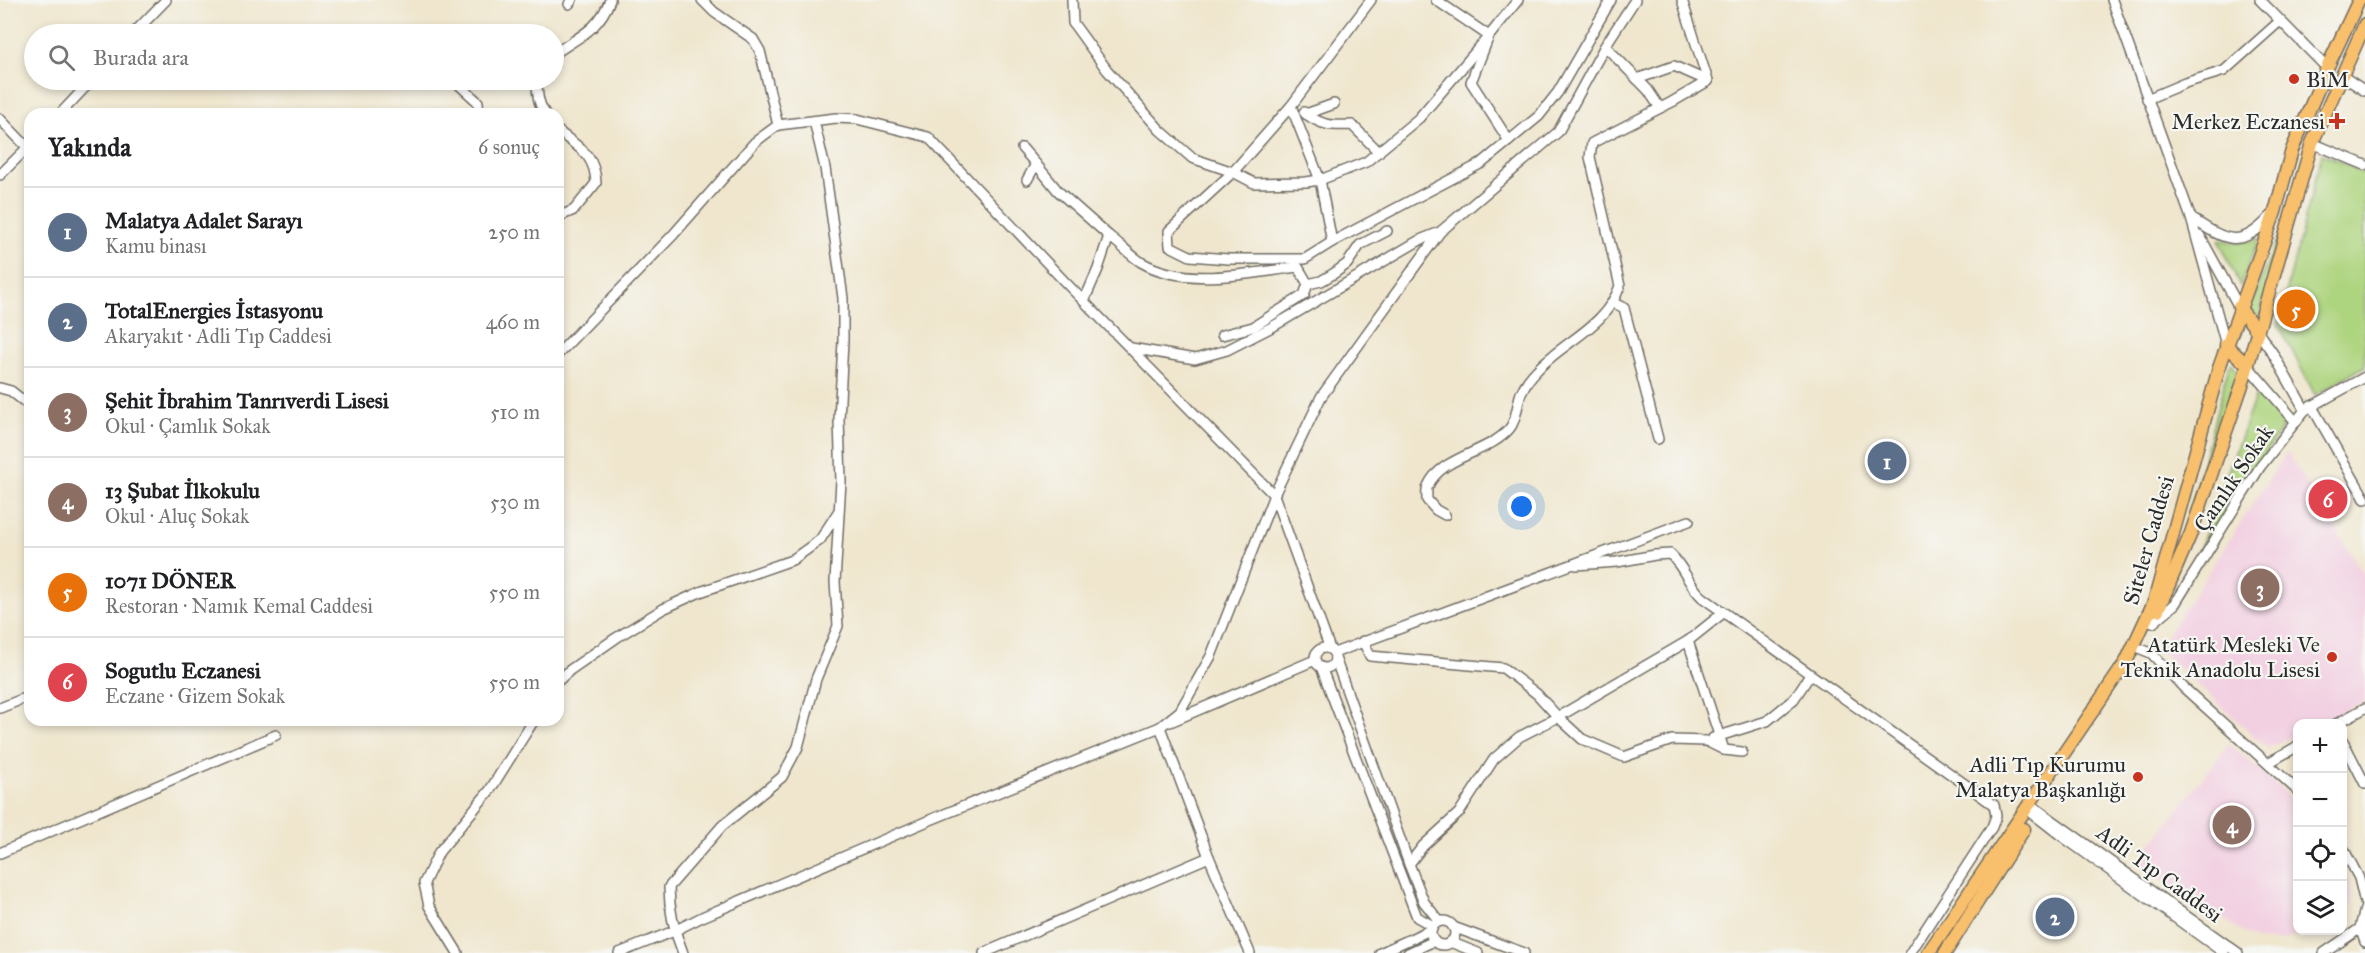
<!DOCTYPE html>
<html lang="tr">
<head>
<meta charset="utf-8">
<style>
  :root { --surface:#fff; --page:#f2f2f2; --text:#202124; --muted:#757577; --line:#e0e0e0; --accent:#1a73e8 }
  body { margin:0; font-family:"IM FELL Great Primer",serif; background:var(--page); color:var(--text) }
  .controls { position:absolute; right:18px; bottom:18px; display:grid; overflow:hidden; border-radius:12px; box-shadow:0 3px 9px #0003 }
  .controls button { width:54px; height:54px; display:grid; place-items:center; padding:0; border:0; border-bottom:2px solid var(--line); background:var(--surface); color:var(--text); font:30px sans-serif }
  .you { position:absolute; left:1522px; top:507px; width:21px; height:21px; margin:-15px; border:4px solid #fff; border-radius:50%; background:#1a73e8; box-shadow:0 0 0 9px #1a73e833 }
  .badge { display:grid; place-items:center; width:39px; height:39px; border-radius:50%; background:var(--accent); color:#fff; font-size:20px; font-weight:700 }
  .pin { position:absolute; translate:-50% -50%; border:3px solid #fff; box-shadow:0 2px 6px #0006 }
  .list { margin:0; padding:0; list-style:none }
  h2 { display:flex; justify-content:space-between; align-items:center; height:78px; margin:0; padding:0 24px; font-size:26px }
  h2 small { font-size:20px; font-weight:400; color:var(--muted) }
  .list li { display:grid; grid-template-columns:39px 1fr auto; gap:18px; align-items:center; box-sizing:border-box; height:90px; padding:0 24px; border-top:2px solid var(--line) }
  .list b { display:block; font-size:22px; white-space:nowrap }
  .list p { margin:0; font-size:20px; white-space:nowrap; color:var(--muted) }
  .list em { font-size:20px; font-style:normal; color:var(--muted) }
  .icon { flex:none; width:33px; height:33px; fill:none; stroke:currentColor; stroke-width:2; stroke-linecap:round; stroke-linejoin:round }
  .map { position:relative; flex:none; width:2365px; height:953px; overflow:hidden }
  .search { position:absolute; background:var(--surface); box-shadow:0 3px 9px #0003; left:24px; top:24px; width:540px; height:66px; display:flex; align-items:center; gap:15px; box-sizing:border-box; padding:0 21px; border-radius:33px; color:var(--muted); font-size:22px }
  .panel { position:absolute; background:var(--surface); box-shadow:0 3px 9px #0003; left:24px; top:108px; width:540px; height:618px; border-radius:18px }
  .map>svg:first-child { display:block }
</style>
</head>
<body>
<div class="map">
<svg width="2365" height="953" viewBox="0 0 2365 953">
  <rect width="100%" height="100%" fill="#f6f6f2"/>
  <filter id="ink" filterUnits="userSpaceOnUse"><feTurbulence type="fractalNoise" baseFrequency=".0167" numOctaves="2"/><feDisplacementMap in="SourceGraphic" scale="12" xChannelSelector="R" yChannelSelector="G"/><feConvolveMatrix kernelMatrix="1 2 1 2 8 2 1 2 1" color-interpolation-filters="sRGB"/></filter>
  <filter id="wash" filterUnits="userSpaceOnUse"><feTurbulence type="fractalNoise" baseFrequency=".008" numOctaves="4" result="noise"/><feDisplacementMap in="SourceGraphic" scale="24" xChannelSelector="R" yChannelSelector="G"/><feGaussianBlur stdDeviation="1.35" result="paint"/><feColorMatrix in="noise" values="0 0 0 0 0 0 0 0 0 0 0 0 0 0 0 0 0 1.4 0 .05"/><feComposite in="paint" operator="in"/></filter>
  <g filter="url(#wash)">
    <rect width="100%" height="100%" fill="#efe6cd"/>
    <!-- built -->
    <g fill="#f2cfe1">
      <path d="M2287,452L2365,576V701L2319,723L2298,724L2297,734L2267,748L2158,649Z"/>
      <path d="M2229,744L2285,792L2297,806L2298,930L2314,931L2280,941L2255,940L2137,863Z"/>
      <path d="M2342,867L2349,881L2352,903L2343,912Z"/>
    </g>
    <!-- green -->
    <g fill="#add47e" stroke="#6c8054" stroke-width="1.5">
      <path d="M2322,153L2365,174V366L2315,395L2278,324Z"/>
      <path d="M2281,230L2258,323L2248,312Z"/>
      <path d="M2259,239L2240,286L2219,240L2239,243Z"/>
      <path d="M2232,363L2241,376L2189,514L2229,366Z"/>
      <path d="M2257,392L2284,425L2198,554Z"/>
    </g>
  </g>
  <g filter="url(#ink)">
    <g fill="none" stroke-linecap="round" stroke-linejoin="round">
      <!-- minor casing -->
      <g stroke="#706c64" stroke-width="12">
        <g id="minor">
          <path d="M702,0L714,12L753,39L760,51L778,125"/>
          <path d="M1072,0L1073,23L1107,70L1160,130L1192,158L1233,172L1254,183L1306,182L1320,180L1366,162L1419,118L1489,36L1436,0"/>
          <path d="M1682,0L1708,81"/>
          <path d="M2112,0L2191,218L2226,345"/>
          <path d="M2260,0L2327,68"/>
          <path d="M569,4L572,0"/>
          <path d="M133,34L166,0"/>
          <path d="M1605,46L1648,90L1660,108"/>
          <path d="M554,54C579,36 598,31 610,0"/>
          <path d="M2341,75L2365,91"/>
          <path d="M1637,79L1674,66L1708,81"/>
          <path d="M538,80C536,92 538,103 545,114"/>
          <path d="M456,82L478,102L479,114"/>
          <path d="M2147,99L2185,83L2224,71L2280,21"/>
          <path d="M1291,106L1320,180L1332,242L1482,163L1539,116L1558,92L1611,0"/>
          <path d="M1304,112L1306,114L1334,104"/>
          <path d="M60,114L92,80"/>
          <path d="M1306,114C1323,126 1331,126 1352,125L1379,152"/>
          <path d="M0,119L28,148"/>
          <path d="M558,131C579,148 595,154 596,183L574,210L558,217"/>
          <path d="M1509,141L1471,82L1489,36L1518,0"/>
          <path d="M2312,143L2365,165"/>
          <path d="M1022,148L1036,164"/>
          <path d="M0,175L30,145"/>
          <path d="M1027,180L1036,164L1058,191L1109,236"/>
          <path d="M2191,218C2225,240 2240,251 2271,216"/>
          <path d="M2200,236L2239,307"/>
          <path d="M1332,242L1305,259H1228L1190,256L1170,246L1169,231L1233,172L1291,106L1371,0"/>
          <path d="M1308,284L1321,281L1333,274L1347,264L1360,245L1387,231"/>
          <path d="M1084,301L1098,269L1109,236C1120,244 1130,255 1141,262C1185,288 1249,273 1298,267L1308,284L1304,295L1253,327L1222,335"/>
          <path d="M1614,303L1624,308L1658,439"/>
          <path d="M2257,331L2272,352L2305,410"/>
          <path d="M1131,348L1195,359L1227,350L1272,327L1420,240L1440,232"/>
          <path d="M558,354L673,235L755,142L778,125L836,118L857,119L928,137L1065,282L1274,495L1330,649"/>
          <path d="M2247,365L2296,422"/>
          <path d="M0,388L11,391L30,406"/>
          <path d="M2311,405L2365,499"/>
          <path d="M1445,515L1436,510L1427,500C1427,495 1426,489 1428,486C1441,456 1490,453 1510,428C1517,419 1517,404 1521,393C1524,386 1531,376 1537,370C1565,340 1605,328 1620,286L1590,157L1592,143L1672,102L1708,81"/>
          <path d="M1576,565L1617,562L1655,555L1670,554C1685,568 1686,582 1702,597L1994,805L1996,816L1992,827L1910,953"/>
          <path d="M1723,613L1688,641L1724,750"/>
          <path d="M2153,623L2175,604L2260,467L2305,410L2365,377"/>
          <path d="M1363,641L1370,656L1503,668L1537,694L1558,717L1688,641"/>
          <circle cx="1325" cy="658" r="10"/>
          <path d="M2141,649L2151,653L2183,687L2298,791"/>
          <path d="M1334,653L1689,521"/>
          <path d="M1335,658L1409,864L1424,902L1439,921"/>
          <path d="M1321,667L1417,917L1433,926"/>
          <path d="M558,681L570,670L616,638L663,609L700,592L792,560L820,540L838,512"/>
          <path d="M0,708L30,696"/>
          <path d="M1170,722L1315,660"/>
          <path d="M2336,724L2365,708"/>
          <path d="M1160,727L1180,711L1211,656L1274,495L1321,397L1440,232L1558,132L1605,46L1635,0"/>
          <path d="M1713,738L1767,721L1794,699L1810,675"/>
          <path d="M2342,739L2365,784"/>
          <path d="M2268,763L2298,746"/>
          <path d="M2031,805L2238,953"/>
          <path d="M2028,810L2059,834L2224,953"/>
          <path d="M2342,846L2359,878L2365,903"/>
          <path d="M0,853L276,735"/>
          <path d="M1409,864L1423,846L1459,813L1494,759L1519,737L1558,717L1582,739L1624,757L1672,740L1706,741L1724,750L1742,752"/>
          <circle cx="1443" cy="933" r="12"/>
          <path d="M1453,927L1524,953"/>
          <path d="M2360,928L2365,909"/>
          <path d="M2360,928L2365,942"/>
          <path d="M1450,942L1478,953"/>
          <path d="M458,953L429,906L424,883L439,852L490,790L534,720"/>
          <path d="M619,953L674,931L702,917L930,820L1160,727L1209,857L1250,953"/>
          <path d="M683,953C674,931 669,910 669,887L722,826L782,777L798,747L816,679L838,626L835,582L841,481L839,420L843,341V298L825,168L814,121"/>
          <path d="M984,953L1209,857"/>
          <path d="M1380,953L1432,929"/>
          <path d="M1408,953L1434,941"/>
          <path d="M2324,953L2365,925"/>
        </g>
      </g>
      <!-- major casing -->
      <g stroke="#706c64" stroke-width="15">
        <g id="major">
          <path d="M2239,307L2257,331"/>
          <path d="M2226,345L2247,365"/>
          <path d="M2158,610L2191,533L2242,385L2312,143L2365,24"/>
          <path d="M1928,953L2126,662L2154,602L2219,368L2275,212L2292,150L2327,68L2359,0"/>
          <path d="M1945,953L2024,829"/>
        </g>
      </g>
      <!-- minor -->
      <use href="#minor" stroke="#fff" stroke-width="9"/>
      <!-- major -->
      <use href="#major" stroke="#f8bf6c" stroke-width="12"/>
    </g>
  </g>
  <!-- markers -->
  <g fill="#c8321e" stroke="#f6f6f2" stroke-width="2">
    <circle cx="2294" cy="79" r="6"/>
    <path d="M2334 112h6v6h6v6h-6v6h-6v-6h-6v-6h6z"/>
    <circle cx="2332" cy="657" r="6"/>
    <circle cx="2138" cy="777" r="6"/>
  </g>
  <g text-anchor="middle" stroke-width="4.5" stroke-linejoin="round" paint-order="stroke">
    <!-- poi labels -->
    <g font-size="22" fill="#2b2b2b" stroke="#f6f6f2" text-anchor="end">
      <text x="2306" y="87" text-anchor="start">BiM</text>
      <text x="2325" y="129">Merkez Eczanesi</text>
      <text x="2320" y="652">Atatürk Mesleki Ve<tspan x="2320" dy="25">Teknik Anadolu Lisesi</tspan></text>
      <text x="2126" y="772">Adli Tıp Kurumu<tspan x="2126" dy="25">Malatya Başkanlığı</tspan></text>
    </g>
    <!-- street labels -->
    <g font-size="22" fill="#2b2b2b" stroke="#f6f6f2">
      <text transform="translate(2233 478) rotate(-56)" y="8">Çamlık Sokak</text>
      <text transform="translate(2148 540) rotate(-74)" y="8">Siteler Caddesi</text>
      <text transform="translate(2160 873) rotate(36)" y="8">Adli Tıp Caddesi</text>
    </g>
  </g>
</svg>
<div class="controls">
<button>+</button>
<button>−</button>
<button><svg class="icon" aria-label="locate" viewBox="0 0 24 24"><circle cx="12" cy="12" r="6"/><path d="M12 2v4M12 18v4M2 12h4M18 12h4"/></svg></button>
<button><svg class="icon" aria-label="layers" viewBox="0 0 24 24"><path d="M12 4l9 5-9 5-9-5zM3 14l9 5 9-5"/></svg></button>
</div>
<div class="you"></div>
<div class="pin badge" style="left:1887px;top:461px;background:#5c6f8a">1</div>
<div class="pin badge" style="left:2055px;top:917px;background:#5c6f8a">2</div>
<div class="pin badge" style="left:2260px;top:588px;background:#8d6e63">3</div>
<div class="pin badge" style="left:2232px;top:825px;background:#8d6e63">4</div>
<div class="pin badge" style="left:2296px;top:309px;background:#e8710a">5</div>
<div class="pin badge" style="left:2328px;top:499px;background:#e0444e">6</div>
<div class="search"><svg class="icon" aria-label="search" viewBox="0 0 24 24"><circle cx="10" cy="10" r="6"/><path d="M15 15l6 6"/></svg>Burada ara</div>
<section class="panel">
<h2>Yakında<small>6 sonuç</small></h2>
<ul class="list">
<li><span class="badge" style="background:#5c6f8a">1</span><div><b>Malatya Adalet Sarayı</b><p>Kamu binası</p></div><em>250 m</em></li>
<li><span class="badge" style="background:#5c6f8a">2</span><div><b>TotalEnergies İstasyonu</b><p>Akaryakıt · Adli Tıp Caddesi</p></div><em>460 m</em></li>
<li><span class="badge" style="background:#8d6e63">3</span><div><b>Şehit İbrahim Tanrıverdi Lisesi</b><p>Okul · Çamlık Sokak</p></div><em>510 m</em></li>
<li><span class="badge" style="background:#8d6e63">4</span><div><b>13 Şubat İlkokulu</b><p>Okul · Aluç Sokak</p></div><em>530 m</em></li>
<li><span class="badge" style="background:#e8710a">5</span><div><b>1071 DÖNER</b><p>Restoran · Namık Kemal Caddesi</p></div><em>550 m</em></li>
<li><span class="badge" style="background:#e0444e">6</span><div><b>Sogutlu Eczanesi</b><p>Eczane · Gizem Sokak</p></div><em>550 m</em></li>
</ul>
</section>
</div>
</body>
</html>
